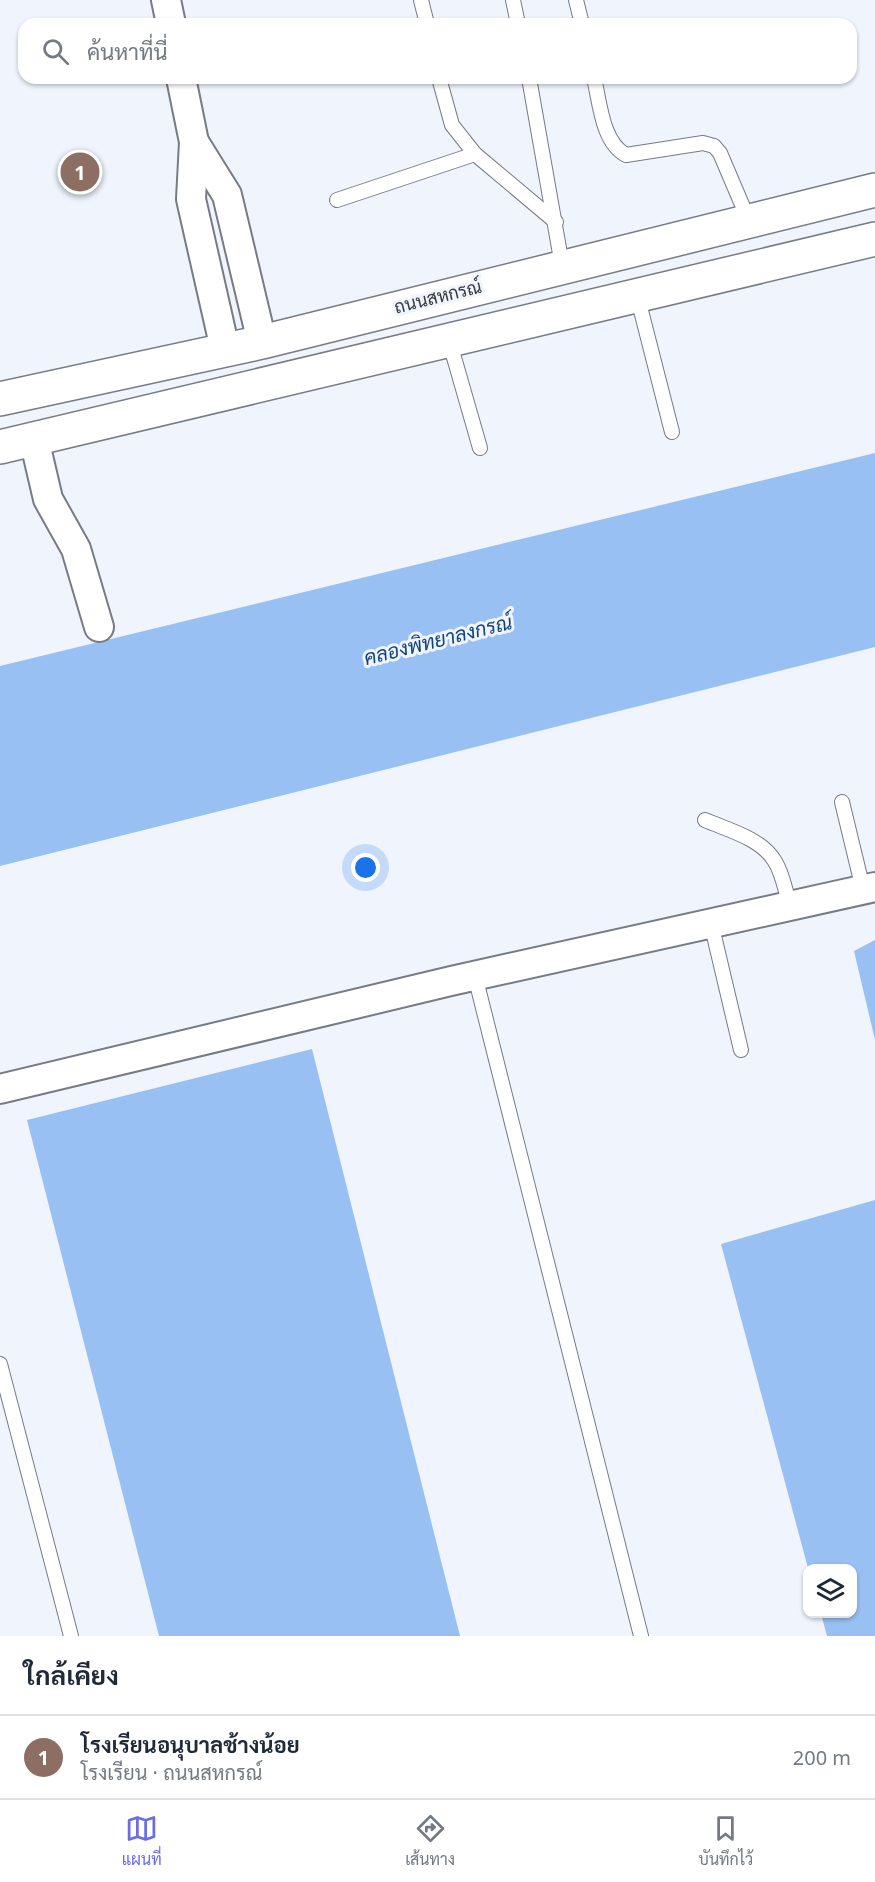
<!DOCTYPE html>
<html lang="th">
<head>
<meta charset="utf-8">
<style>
  :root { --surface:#fff; --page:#f6f6f7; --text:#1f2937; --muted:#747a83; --line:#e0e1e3; --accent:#6b6ce6 }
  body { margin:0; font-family:"Noto Sans",Sarabun,sans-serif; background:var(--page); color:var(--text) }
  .controls { position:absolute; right:18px; bottom:18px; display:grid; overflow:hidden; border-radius:12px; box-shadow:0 2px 4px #0004 }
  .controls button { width:54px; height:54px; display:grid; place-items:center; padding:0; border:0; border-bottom:2px solid var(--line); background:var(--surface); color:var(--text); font:30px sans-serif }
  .you { position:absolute; left:366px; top:868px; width:21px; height:21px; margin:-15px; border:4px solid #fff; border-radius:50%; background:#1a73e8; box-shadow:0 0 0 9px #1a73e833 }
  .badge { display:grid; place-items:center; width:39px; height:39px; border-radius:50%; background:var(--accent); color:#fff; font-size:20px; font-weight:700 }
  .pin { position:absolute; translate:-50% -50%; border:3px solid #fff; box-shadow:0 2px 6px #0006 }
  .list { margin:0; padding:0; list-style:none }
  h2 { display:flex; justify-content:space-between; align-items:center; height:78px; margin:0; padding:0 24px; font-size:26px }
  h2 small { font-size:20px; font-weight:400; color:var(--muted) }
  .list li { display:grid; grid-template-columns:39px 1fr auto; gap:18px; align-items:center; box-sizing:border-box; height:84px; padding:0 24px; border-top:2px solid var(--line) }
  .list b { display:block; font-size:22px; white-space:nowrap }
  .list p { margin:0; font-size:20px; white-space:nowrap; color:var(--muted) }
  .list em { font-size:20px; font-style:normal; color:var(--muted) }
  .icon { flex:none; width:33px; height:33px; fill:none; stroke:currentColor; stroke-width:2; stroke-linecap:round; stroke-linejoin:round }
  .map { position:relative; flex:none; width:875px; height:1636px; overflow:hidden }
  .search { position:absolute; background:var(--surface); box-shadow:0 2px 4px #0004; left:18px; right:18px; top:18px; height:66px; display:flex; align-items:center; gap:15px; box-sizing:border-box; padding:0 21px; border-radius:18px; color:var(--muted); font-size:22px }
  .sheet { height:162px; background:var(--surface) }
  nav { display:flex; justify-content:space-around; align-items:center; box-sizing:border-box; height:84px; border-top:2px solid var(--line); background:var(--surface); font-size:16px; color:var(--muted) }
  nav a { display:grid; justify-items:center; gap:3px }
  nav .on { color:var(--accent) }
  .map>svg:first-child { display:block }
</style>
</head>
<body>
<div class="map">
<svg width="875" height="1636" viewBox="0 0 875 1636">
  <rect width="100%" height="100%" fill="#eff4fd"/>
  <!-- water -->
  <g fill="#99c0f3">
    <path d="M875,453V647L0,866V666Z"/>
    <path d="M875,940V1040L854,951Z"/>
    <path d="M312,1049L460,1636H159L27,1120Z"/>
    <path d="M875,1200V1636H827L821,1614H852V1568H808L721,1244Z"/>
  </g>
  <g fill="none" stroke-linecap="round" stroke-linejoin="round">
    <!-- service casing -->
    <g stroke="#777b83" stroke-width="16">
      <g id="service">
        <path d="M421,0L427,24"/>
        <path d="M513,0L518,24"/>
        <path d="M576,0L582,24"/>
        <path d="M439,78L452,125L475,154L556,222"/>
        <path d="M529,78L562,265"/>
        <path d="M594,78C600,103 602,142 626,155L703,143L714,146L720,153L749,221"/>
        <path d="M337,200L475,154"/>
        <path d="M637,295L672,432"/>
        <path d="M449,340L480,448"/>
        <path d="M842,802L863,889"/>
        <path d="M705,820C728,830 760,838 774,860C783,873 785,891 790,905"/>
        <path d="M711,923L741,1050"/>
        <path d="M475,976L641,1636"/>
        <path d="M0,1364L71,1636"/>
      </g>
    </g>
    <!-- minor casing -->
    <g stroke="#777b83" stroke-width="32">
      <g id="minor">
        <path d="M166,0L171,24"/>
        <path d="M181,78L194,142L191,199L225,349"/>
        <path d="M194,142L227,195L262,342"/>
        <path d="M34,439L48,499L76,549L99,627"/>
        <path d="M0,1089L451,981L875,887"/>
      </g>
    </g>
    <!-- secondary casing -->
    <g stroke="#777b83" stroke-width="36">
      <g id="secondary">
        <path d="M0,399L262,342L875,190"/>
        <path d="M0,447L875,239"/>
      </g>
    </g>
    <!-- service -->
    <use href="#service" stroke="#fff" stroke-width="14"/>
    <!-- minor -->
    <use href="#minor" stroke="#fff" stroke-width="28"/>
    <!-- secondary -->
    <use href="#secondary" stroke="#fff" stroke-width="33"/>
  </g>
  <g text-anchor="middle" stroke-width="6" stroke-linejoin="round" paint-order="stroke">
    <!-- street labels -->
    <g font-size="18" fill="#383a3e" stroke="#eff4fd">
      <text transform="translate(438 297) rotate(-14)" y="6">ถนนสหกรณ์</text>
    </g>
    <!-- water labels -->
    <g font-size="20" font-style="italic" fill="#10437f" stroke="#eff4fd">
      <text transform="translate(438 640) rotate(-14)" y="7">คลองพิทยาลงกรณ์</text>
    </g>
  </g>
</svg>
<div class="controls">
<button><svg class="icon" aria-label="layers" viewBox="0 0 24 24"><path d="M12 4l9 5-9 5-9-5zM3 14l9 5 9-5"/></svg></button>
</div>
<div class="you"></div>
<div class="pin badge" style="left:80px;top:172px;background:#8d6e63">1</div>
<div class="search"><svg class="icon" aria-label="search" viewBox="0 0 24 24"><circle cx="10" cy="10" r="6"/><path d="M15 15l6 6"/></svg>ค้นหาที่นี่</div>
</div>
<section class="sheet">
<h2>ใกล้เคียง<small></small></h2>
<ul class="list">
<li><span class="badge" style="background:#8d6e63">1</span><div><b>โรงเรียนอนุบาลช้างน้อย</b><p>โรงเรียน · ถนนสหกรณ์</p></div><em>200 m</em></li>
</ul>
</section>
<nav>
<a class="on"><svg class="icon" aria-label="map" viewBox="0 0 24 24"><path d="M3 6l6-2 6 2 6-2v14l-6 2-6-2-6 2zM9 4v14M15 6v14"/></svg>แผนที่</a>
<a><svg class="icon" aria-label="directions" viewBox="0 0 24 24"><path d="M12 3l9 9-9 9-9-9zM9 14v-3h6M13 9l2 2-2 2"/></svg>เส้นทาง</a>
<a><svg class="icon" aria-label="saved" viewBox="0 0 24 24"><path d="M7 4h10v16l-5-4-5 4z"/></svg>บันทึกไว้</a>
</nav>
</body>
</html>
